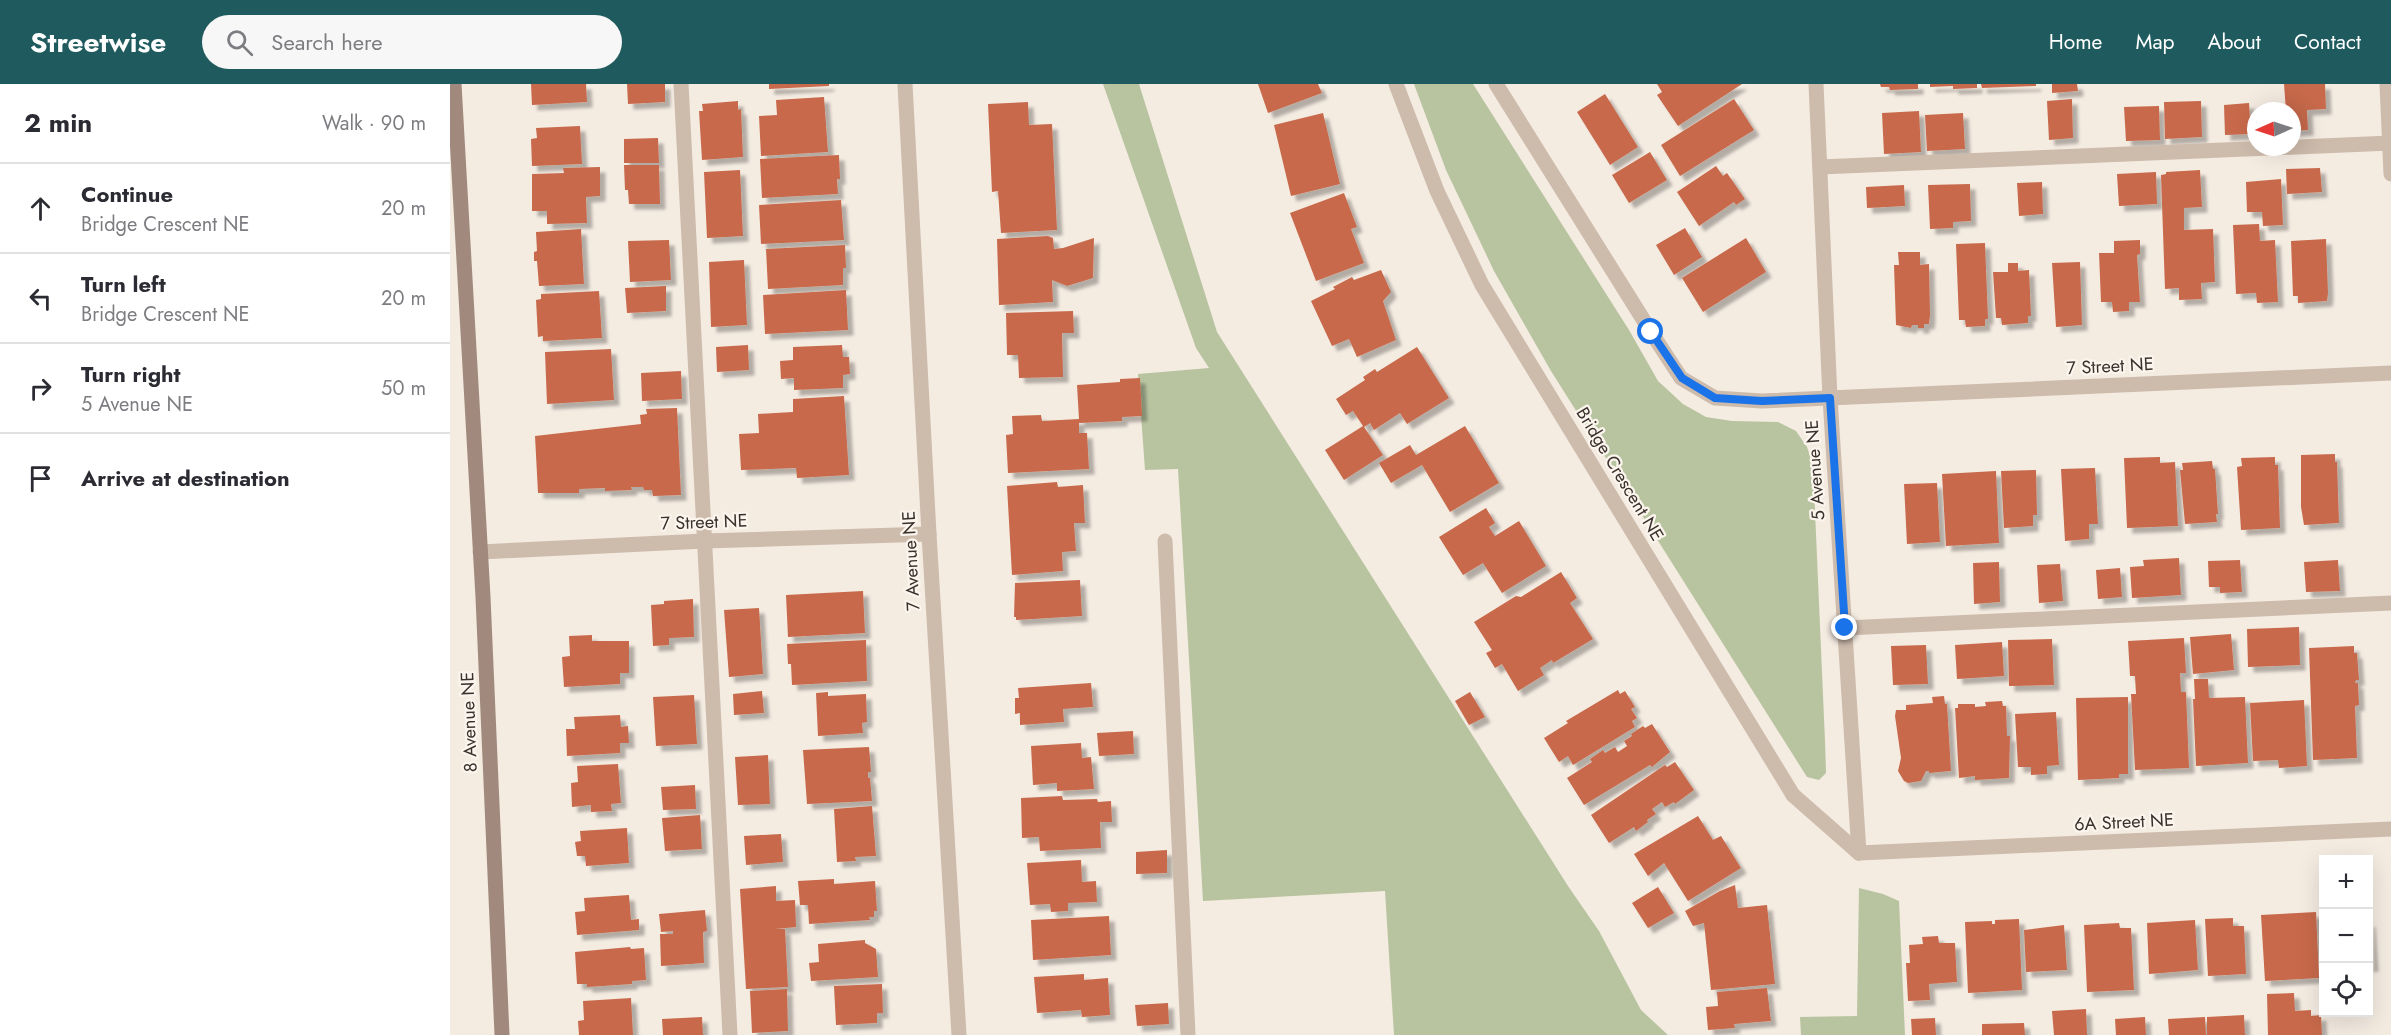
<!DOCTYPE html>
<html lang="en">
<head>
<meta charset="utf-8">
<style>
  :root { --surface:#fff; --page:#f7f7f7; --text:#2b2b33; --muted:#7c7c81; --line:#e1e1e2; --accent:#1f5a5e }
  body { margin:0; font-family:Jost,sans-serif; background:var(--page); color:var(--text) }
  .controls { position:absolute; right:18px; bottom:18px; display:grid; overflow:hidden; border-radius:0px; box-shadow:0 6px 24px #0002 }
  .controls button { width:54px; height:54px; display:grid; place-items:center; padding:0; border:0; border-bottom:2px solid var(--line); background:var(--surface); color:var(--text); font:30px sans-serif }
  .compass { position:absolute; left:1797px; top:18px; width:54px; height:54px; border-radius:50%; background:var(--surface); box-shadow:0 6px 24px #0002; rotate:267deg }
  .stop { position:absolute; width:18px; height:18px; margin:-14px; border:4px solid #1a73e8; border-radius:50%; background:#fff }
  .stop.end { background:#1a73e8; border-color:#fff; box-shadow:0 2px 6px #0008 }
  .list { margin:0; padding:0; list-style:none }
  h2 { display:flex; justify-content:space-between; align-items:center; height:78px; margin:0; padding:0 24px; font-size:26px }
  h2 small { font-size:20px; font-weight:400; color:var(--muted) }
  .list li { display:grid; grid-template-columns:39px 1fr auto; gap:18px; align-items:center; box-sizing:border-box; height:90px; padding:0 24px; border-top:2px solid var(--line) }
  .list b { display:block; font-size:22px; white-space:nowrap }
  .list p { margin:0; font-size:20px; white-space:nowrap; color:var(--muted) }
  .list em { font-size:20px; font-style:normal; color:var(--muted) }
  .icon { flex:none; width:33px; height:33px; fill:none; stroke:currentColor; stroke-width:2; stroke-linecap:round; stroke-linejoin:round }
  .map { position:relative; flex:none; width:1941px; height:951px; overflow:hidden }
  header { display:flex; align-items:center; gap:36px; box-sizing:border-box; height:84px; padding:0 30px; background:var(--accent); color:#fff }
  header strong { font-size:28px }
  nav { display:flex; gap:33px; margin-inline-start:auto; font-size:21px }
  .search { width:420px; height:54px; background:var(--page); display:flex; align-items:center; gap:15px; box-sizing:border-box; padding:0 21px; border-radius:33px; color:var(--muted); font-size:22px }
  main { display:flex }
  aside { flex:1; background:var(--surface) }
  .map>svg:first-child { display:block }
</style>
</head>
<body>
<header>
<strong>Streetwise</strong>
<div class="search"><svg class="icon" aria-label="search" viewBox="0 0 24 24"><circle cx="10" cy="10" r="6"/><path d="M15 15l6 6"/></svg>Search here</div>
<nav><a>Home</a><a>Map</a><a>About</a><a>Contact</a></nav>
</header>
<main>
<aside>
<h2>2 min<small>Walk · 90 m</small></h2>
<ul class="list">
<li><svg class="icon" aria-label="ahead" viewBox="0 0 24 24"><path d="M12 20V5M6 11l6-6 6 6"/></svg><div><b>Continue</b><p>Bridge Crescent NE</p></div><em>20 m</em></li>
<li><svg class="icon" aria-label="left" viewBox="0 0 24 24"><path d="M17 20v-9H6M10 6l-5 5 5 5"/></svg><div><b>Turn left</b><p>Bridge Crescent NE</p></div><em>20 m</em></li>
<li><svg class="icon" aria-label="right" viewBox="0 0 24 24"><path d="M7 20v-9h11M14 6l5 5-5 5"/></svg><div><b>Turn right</b><p>5 Avenue NE</p></div><em>50 m</em></li>
<li><svg class="icon" aria-label="arrive" viewBox="0 0 24 24"><path d="M6 21V4h12l-3 4 3 4H6"/></svg><div><b>Arrive at destination</b></div></li>
</ul>
</aside>
<div class="map">
<svg width="1941" height="951" viewBox="0 0 1941 951">
  <defs>
    <filter id="shadow"><feDropShadow dx="5.5" dy="5.5" stdDeviation="1.5" flood-color="#0004"/></filter>
  </defs>
  <rect width="100%" height="100%" fill="#f4ebe1"/>
  <!-- green -->
  <g fill="#b8c4a0">
    <path d="M653,0H689L767,248L1118,802L1149,847L1191,926L1218,951H944L935,807L753,817L728,385L695,386L688,290L759,284L746,264Z"/>
    <path d="M964,0H1023L1179,246L1208,297L1233,320L1256,333L1282,337L1328,338L1346,347L1357,363L1363,381L1375,657L1376,689L1369,696L1357,693L1101,287L1044,187L996,86Z"/>
    <path d="M1409,804L1433,810L1449,817L1455,951H1351L1350,933L1407,932Z"/>
  </g>
  <!-- building -->
  <g fill="#c8694b" filter="url(#shadow)">
    <path d="M81,0H136L137,18L82,21Z"/>
    <path d="M177,0H215V18L178,20Z"/>
    <path d="M319,0H379V2L319,5Z"/>
    <path d="M808,0H868L872,9L818,29Z"/>
    <path d="M1207,0H1292L1228,42L1207,11L1212,8Z"/>
    <path d="M1430,0H1468V5L1440,6L1439,3H1431Z"/>
    <path d="M1480,0H1527V4L1503,5V2L1480,3Z"/>
    <path d="M1531,0H1586V2L1532,4Z"/>
    <path d="M1602,0H1627L1628,7L1602,9Z"/>
    <path d="M1834,0H1875L1876,25L1857,26L1858,46L1842,47V27H1836Z"/>
    <path d="M1155,10L1188,63L1160,81L1127,28Z"/>
    <path d="M374,13L378,68L311,72L309,32L327,31L326,16Z"/>
    <path d="M1284,15L1304,46L1230,92L1211,61Z"/>
    <path d="M1622,15L1623,54L1599,56L1597,17Z"/>
    <path d="M288,17V26L291,25L293,73L252,76L249,27H253L252,20Z"/>
    <path d="M1751,17L1752,53L1715,55L1714,18Z"/>
    <path d="M578,18L579,41L602,40L607,146L551,149L548,107L542,108L538,20Z"/>
    <path d="M1799,19L1801,50L1775,51L1774,21Z"/>
    <path d="M1709,22L1710,56L1676,57L1674,23Z"/>
    <path d="M1469,27L1471,68L1434,70L1432,29Z"/>
    <path d="M873,29L890,100L841,112L824,41Z"/>
    <path d="M1513,29L1515,65L1477,67L1475,31Z"/>
    <path d="M130,42L132,80L82,82L81,55L87,54L86,44Z"/>
    <path d="M208,54L209,79H174V55Z"/>
    <path d="M1200,68L1217,96L1179,119L1162,91Z"/>
    <path d="M389,71L390,95H387L388,110L312,114L310,75Z"/>
    <path d="M174,81H209L210,120H179L178,106H175Z"/>
    <path d="M1266,82L1273,92L1277,89L1295,115L1286,121L1284,118L1249,142L1227,108Z"/>
    <path d="M150,83V112L136,113L137,139L97,140V127H82V90L114,89L113,84Z"/>
    <path d="M1870,84L1872,108L1837,110L1836,85Z"/>
    <path d="M290,86L293,152L257,154L254,88Z"/>
    <path d="M1750,86L1752,123L1734,124V146L1763,145L1765,198L1751,199L1752,215L1729,216V204L1715,205L1711,91L1716,90V88Z"/>
    <path d="M1706,88L1707,120L1669,122L1667,90Z"/>
    <path d="M1831,95L1833,141L1813,142L1812,128H1797L1796,98Z"/>
    <path d="M1592,98L1593,130L1569,132L1567,99Z"/>
    <path d="M1520,100L1521,137L1503,138V144L1480,145L1478,101Z"/>
    <path d="M1454,101L1455,122L1417,124L1416,103Z"/>
    <path d="M894,109L907,143L901,145L914,179L866,197L840,129Z"/>
    <path d="M391,116L394,156L311,160L309,121Z"/>
    <path d="M1809,140L1810,157L1825,156L1828,218L1807,219L1806,209L1786,210L1783,141Z"/>
    <path d="M1235,144L1252,173L1224,191L1206,161Z"/>
    <path d="M131,145L134,200L89,202L87,177H84V168L87,167L86,148Z"/>
    <path d="M598,152L603,154L604,165L613,164L644,154L643,194L617,202L602,196L603,218L549,221L547,155Z"/>
    <path d="M1296,154L1316,188L1253,228L1232,194Z"/>
    <path d="M1876,155L1878,209L1877,217L1848,219V212H1843L1841,157Z"/>
    <path d="M219,156L221,196L180,198L178,157Z"/>
    <path d="M1690,156V170L1687,171L1690,218H1679V227L1663,228L1662,218H1651L1649,169H1664V157Z"/>
    <path d="M1535,159L1538,235H1535V242L1516,243L1515,236H1509L1506,160Z"/>
    <path d="M395,161L396,184H393V201L318,205L316,165Z"/>
    <path d="M1448,168H1470V181L1479,180L1480,231L1479,240H1474V244H1468V241H1462L1461,244L1446,241L1444,181H1449Z"/>
    <path d="M294,176L297,241L261,243L259,178Z"/>
    <path d="M1630,178L1632,241L1606,243L1602,179Z"/>
    <path d="M1558,179H1568V187L1579,186L1581,232H1578V239L1552,241L1551,234H1546L1543,188H1558Z"/>
    <path d="M931,186L941,208L933,217L946,256L907,273L899,255L882,262L861,217L885,205L883,203L902,193L904,196Z"/>
    <path d="M216,202V227L177,229L175,204Z"/>
    <path d="M396,206L398,246L315,250L313,211Z"/>
    <path d="M149,207L152,254L93,257V252L88,253L86,216L91,215V210Z"/>
    <path d="M623,227L624,249H612L613,293L569,294L568,271H557L556,229Z"/>
    <path d="M298,261L299,286L267,288L266,263Z"/>
    <path d="M392,261L393,273H399L400,290L393,291V304L344,306V294L331,295L330,277L343,276V263Z"/>
    <path d="M967,263L999,314L957,340L950,329L924,346L920,339L914,343L933,371L894,396L875,366L913,342L903,327L896,331L886,315L915,296L913,293L925,285L927,288Z"/>
    <path d="M161,265L164,316L97,320L95,268Z"/>
    <path d="M231,287L232,315L192,317L191,289Z"/>
    <path d="M690,294L692,332L672,333V337L629,339V349H637L639,385L558,389L556,351L563,350L562,332L591,331L592,337L629,335L627,301L670,298V295Z"/>
    <path d="M394,312L399,391L347,394L346,384L291,386L289,350L309,349L308,330L343,328V315Z"/>
    <path d="M227,324L231,411L203,412L202,406H194L193,403H181L182,406L155,407V404L129,405V409H88L85,352L191,340L190,331L197,330L196,325Z"/>
    <path d="M1015,342L1049,399L1000,428L972,381L941,399L929,379L960,361L966,371Z"/>
    <path d="M1885,370V378H1887L1889,439L1854,441L1851,423V371Z"/>
    <path d="M1710,373V379L1725,378L1728,442L1677,444L1674,374Z"/>
    <path d="M1825,373V381H1828L1830,444L1791,446L1787,383L1792,382L1791,374Z"/>
    <path d="M1762,377L1763,385H1765L1768,430H1766L1767,438L1735,440L1730,386H1733L1732,379Z"/>
    <path d="M1645,384L1648,440H1639V455L1615,457L1611,385Z"/>
    <path d="M1586,386L1587,431H1583V442L1554,444L1551,387Z"/>
    <path d="M1546,387L1549,459L1496,462L1492,390Z"/>
    <path d="M607,398L608,403L633,401L635,439H624L626,467L612,468L613,487L562,491L557,402Z"/>
    <path d="M1487,399L1490,458L1457,460L1454,400Z"/>
    <path d="M1036,424L1045,439L1039,443L1045,452L1069,437L1096,482L1052,509L1033,479L1013,491L989,453Z"/>
    <path d="M1729,474L1731,511L1682,514L1680,483L1694,482L1693,476Z"/>
    <path d="M1790,476L1792,508L1770,509V503H1759L1758,477Z"/>
    <path d="M1888,476L1890,507L1856,508L1854,478Z"/>
    <path d="M1549,478L1550,518L1524,520L1523,479Z"/>
    <path d="M1610,480L1613,517L1589,519L1587,481Z"/>
    <path d="M1670,484L1672,513L1648,515L1646,486Z"/>
    <path d="M1111,488L1127,514L1120,519L1143,555L1103,579L1102,576L1090,584L1094,591L1068,607L1052,580L1045,584L1036,569L1042,566L1024,538L1066,512L1071,513Z"/>
    <path d="M630,496L632,532L566,536V533H564L565,499Z"/>
    <path d="M413,507L415,549L338,553L336,511Z"/>
    <path d="M243,515L244,553L219,554V561L203,562L201,521L214,520V517Z"/>
    <path d="M309,524L313,590L279,593L274,526Z"/>
    <path d="M1849,543L1850,581L1798,583L1797,545Z"/>
    <path d="M1781,550L1784,586L1743,590L1740,553Z"/>
    <path d="M142,551V557H179V589H170V600L114,603L112,573L120,572L119,552Z"/>
    <path d="M1734,554L1736,589H1730L1731,608H1736L1739,684L1685,686L1681,610H1686L1685,592H1680L1678,557Z"/>
    <path d="M1602,555L1604,601L1559,602L1558,556Z"/>
    <path d="M416,556L417,597L342,601L341,580H338L337,560Z"/>
    <path d="M1552,558L1554,592L1507,595L1505,561Z"/>
    <path d="M1476,561L1478,600L1443,601L1441,562Z"/>
    <path d="M1904,562V569H1907L1909,596H1906L1905,599H1908L1909,621L1905,622L1907,674L1863,676L1859,564Z"/>
    <path d="M1744,595H1758L1759,614L1795,613L1798,679L1746,682L1743,615H1745Z"/>
    <path d="M641,599L643,623L613,625L614,638L570,641V629L565,630V614H569L568,604Z"/>
    <path d="M1168,606L1170,610L1175,607L1185,623L1181,625L1187,634L1182,637L1185,643L1123,681L1118,672L1109,678L1094,654L1118,639L1116,637Z"/>
    <path d="M312,607L314,629L284,631L283,610Z"/>
    <path d="M378,608V612L416,610L417,638L412,639L413,649L368,652L366,609Z"/>
    <path d="M1020,608L1035,633L1019,641L1005,617Z"/>
    <path d="M244,611L247,660L206,662L203,613Z"/>
    <path d="M1494,612L1495,620H1497L1501,687L1479,689V687H1476L1471,697L1458,699L1454,697L1448,687L1451,674L1445,632L1446,626H1456V621L1483,619L1482,613Z"/>
    <path d="M1678,613V690H1669V694L1628,696L1626,614Z"/>
    <path d="M1854,616L1857,682L1829,684L1828,676L1803,677L1800,619Z"/>
    <path d="M1552,617L1553,622H1556L1557,652H1560L1559,694L1525,696V692L1509,694L1505,624H1508V620H1525V623L1536,622L1535,618Z"/>
    <path d="M1606,628L1609,681L1597,682V690L1581,691V683H1568L1565,630Z"/>
    <path d="M170,631L171,643L178,642L179,659H170V669L117,672L116,645H125L124,633Z"/>
    <path d="M1202,640L1220,668L1202,683L1200,681L1134,721L1117,694L1142,678L1140,675L1153,666L1155,669L1165,663L1168,668L1177,662L1174,657L1182,652L1181,650L1193,642L1195,644Z"/>
    <path d="M683,647L684,670L649,672L647,649Z"/>
    <path d="M631,659L632,674L641,673L644,705L607,707V699L583,701L581,662Z"/>
    <path d="M419,663L421,688H418V694H420L422,717L357,720L353,666Z"/>
    <path d="M318,671L320,720L288,721L285,673Z"/>
    <path d="M1225,678L1244,706L1225,720L1224,718L1215,723L1212,718L1202,725L1206,730L1197,736L1198,738L1186,747L1184,743L1159,759L1141,731L1215,681L1217,683Z"/>
    <path d="M168,680L171,719L161,720L162,727L141,728V721L122,723L121,699L128,698L127,682Z"/>
    <path d="M245,701L246,725L213,726L211,703Z"/>
    <path d="M612,712L613,716L647,715L648,718L661,717L662,738H650L651,764L590,767L589,753L572,754L571,714Z"/>
    <path d="M422,722L426,772L405,773L406,777L387,778L384,725Z"/>
    <path d="M250,731L252,765L215,767L212,734Z"/>
    <path d="M1248,732L1263,756L1271,752L1291,784L1238,817L1214,779L1198,792L1184,770Z"/>
    <path d="M177,744L179,779L136,782L135,772H127L125,758L131,757L130,747Z"/>
    <path d="M331,750L333,778L296,781L294,752Z"/>
    <path d="M717,766V789L686,790V768Z"/>
    <path d="M631,776L632,798L646,797L647,818L618,819V827L601,828L600,820L580,821L577,779Z"/>
    <path d="M384,795V800L425,797L427,827H424V833H419L420,836L359,840L358,821H350L348,797Z"/>
    <path d="M1285,801L1288,824L1317,821L1325,900L1261,906L1254,839L1243,842L1235,827L1270,807Z"/>
    <path d="M326,802V817L345,816L346,843L325,845H335L338,903L296,905L290,805Z"/>
    <path d="M1208,803L1224,829L1198,844L1182,819Z"/>
    <path d="M179,811L181,836L189,835V846L127,851L125,828L135,827L134,814Z"/>
    <path d="M255,826L257,847L253,848L254,879L211,882L210,850H223V847L211,848L209,830Z"/>
    <path d="M1866,828L1869,894L1815,897L1811,831Z"/>
    <path d="M659,832L661,871L583,876L581,836Z"/>
    <path d="M1783,834V842H1794L1796,890L1758,892L1755,835Z"/>
    <path d="M1569,835L1572,906L1518,909L1515,838L1542,837V840H1545V836Z"/>
    <path d="M1745,836L1748,886L1699,890L1697,839Z"/>
    <path d="M1920,837L1923,882L1918,883V838Z"/>
    <path d="M1669,839L1670,844H1681L1684,906L1637,908L1634,841Z"/>
    <path d="M1614,841L1617,886L1576,888L1574,846Z"/>
    <path d="M1488,852L1489,859H1505L1507,898L1479,900L1480,916L1458,917L1456,879H1460L1459,861L1473,860L1472,853Z"/>
    <path d="M415,856V859L426,865L428,893L361,897L359,879L369,878L368,860Z"/>
    <path d="M180,863L181,865L194,864L196,896L182,897V900L137,903V900H127L125,868Z"/>
    <path d="M634,890V896L658,894L660,931L632,933L631,926L587,929L584,893Z"/>
    <path d="M432,900L433,929H427V939L386,941L384,902Z"/>
    <path d="M1317,904L1321,937L1284,940L1285,944L1258,946L1256,923L1268,922L1267,908Z"/>
    <path d="M337,905L338,947L302,949L300,907Z"/>
    <path d="M1844,909L1845,927L1861,926V932L1871,931L1872,951H1818L1817,910Z"/>
    <path d="M181,914L183,951H129L128,937L134,936L133,917Z"/>
    <path d="M718,919L719,940L687,942L685,921Z"/>
    <path d="M1636,925L1637,951H1604L1602,927Z"/>
    <path d="M1794,931L1795,951H1757V933Z"/>
    <path d="M252,933L253,951H213L212,935Z"/>
    <path d="M1695,933L1696,951H1666L1665,935Z"/>
    <path d="M1755,933L1756,951H1719L1718,935Z"/>
    <path d="M1485,934L1486,951H1462L1461,935Z"/>
    <path d="M1574,939L1575,951H1532V940Z"/>
  </g>
  <g fill="none" stroke-linecap="round" stroke-linejoin="round">
    <!-- lane -->
    <g stroke="#cdbbac" stroke-width="15">
      <path d="M231,0L280,951"/>
      <path d="M1370,83L1941,59"/>
      <path d="M715,457L738,951"/>
      <path d="M1395,544L1941,519"/>
    </g>
    <!-- street -->
    <g stroke="#cdbbac" stroke-width="15">
      <path d="M455,0L479,450L509,951"/>
      <path d="M946,0L987,107L1032,201L1343,711L1409,769"/>
      <path d="M1046,0L1201,248L1231,294L1265,314L1312,317L1941,289"/>
      <path d="M1366,0L1380,314L1409,769"/>
      <path d="M1937,0L1941,90"/>
      <path d="M30,468L254,457L479,450"/>
      <path d="M1409,769L1941,745"/>
    </g>
    <!-- secondary -->
    <path stroke="#a18a7d" stroke-width="15" d="M4,0L33,513L52,951"/>
  </g>
  <g fill="none" stroke-linecap="round" stroke-linejoin="round">
    <!-- route -->
    <path stroke="#1a73e8" stroke-width="8" d="M1201,248L1232,294L1265,314L1312,317L1380,314L1395,544"/>
  </g>
  <g text-anchor="middle" stroke-width="4.5" stroke-linejoin="round" paint-order="stroke">
    <!-- street labels -->
    <g font-size="18" fill="#3b302b" stroke="#fbf5ee">
      <text transform="translate(1660 282) rotate(-3)" y="6">7 Street NE</text>
      <text transform="translate(1365 386) rotate(-94)" y="6">5 Avenue NE</text>
      <text transform="translate(1170 390) rotate(59)" y="6">Bridge Crescent NE</text>
      <text transform="translate(254 438) rotate(-2)" y="6">7 Street NE</text>
      <text transform="translate(461 477) rotate(-93)" y="6">7 Avenue NE</text>
      <text transform="translate(19 638) rotate(-92)" y="6">8 Avenue NE</text>
      <text transform="translate(1674 738) rotate(-3)" y="6">6A Street NE</text>
    </g>
  </g>
</svg>
<div class="controls">
<button>+</button>
<button>−</button>
<button><svg class="icon" aria-label="locate" viewBox="0 0 24 24"><circle cx="12" cy="12" r="6"/><path d="M12 2v4M12 18v4M2 12h4M18 12h4"/></svg></button>
</div>
<svg class="compass" viewBox="-18 -18 36 36"><path d="M0-13l5 13h-10z" fill="#e53935"/><path d="M0 13l5-13h-10z" fill="#7c7c81"/></svg>
<div class="stop" style="left:1201px;top:248px"></div>
<div class="stop end" style="left:1395px;top:544px"></div>
</div>
</main>
</body>
</html>
